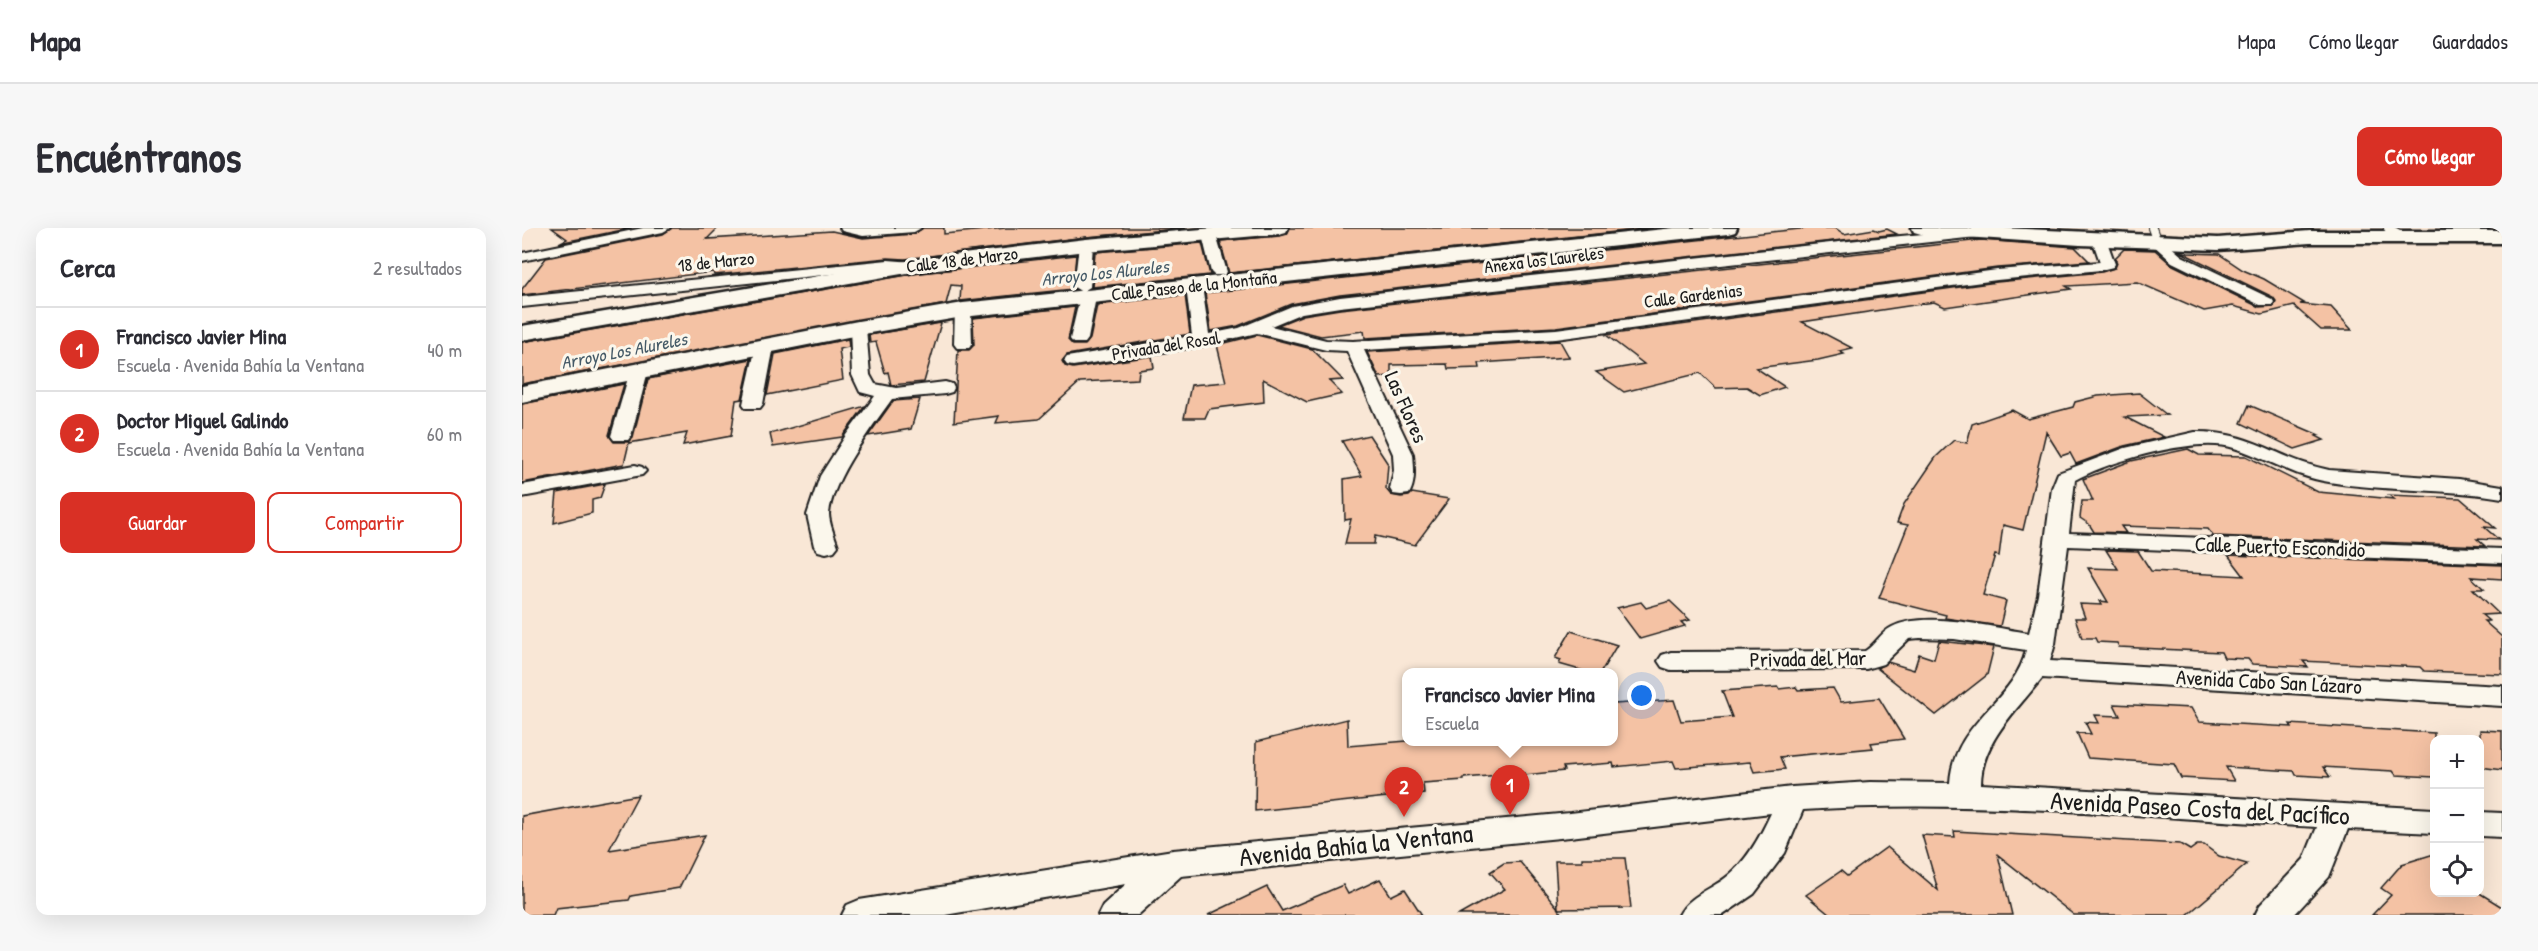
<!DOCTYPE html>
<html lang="es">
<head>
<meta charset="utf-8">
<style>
  :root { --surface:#fff; --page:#f7f7f7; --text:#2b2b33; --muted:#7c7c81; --line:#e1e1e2; --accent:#d93025 }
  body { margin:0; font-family:"Patrick Hand",sans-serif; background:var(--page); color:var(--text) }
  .controls { position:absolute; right:18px; bottom:18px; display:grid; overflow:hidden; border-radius:12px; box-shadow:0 6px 24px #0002 }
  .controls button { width:54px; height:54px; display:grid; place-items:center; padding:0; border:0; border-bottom:2px solid var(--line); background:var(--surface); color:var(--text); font:30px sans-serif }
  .you { position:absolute; left:1120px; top:468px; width:21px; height:21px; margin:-15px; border:4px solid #fff; border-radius:50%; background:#1a73e8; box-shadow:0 0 0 9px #1a73e833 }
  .badge { display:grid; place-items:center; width:39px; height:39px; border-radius:50%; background:var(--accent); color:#fff; font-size:20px; font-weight:700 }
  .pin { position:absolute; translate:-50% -50px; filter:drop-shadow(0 2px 3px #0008) }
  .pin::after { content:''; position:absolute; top:32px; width:21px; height:18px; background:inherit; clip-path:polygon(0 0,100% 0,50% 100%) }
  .popup { position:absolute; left:880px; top:440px; width:216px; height:78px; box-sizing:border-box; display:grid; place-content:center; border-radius:12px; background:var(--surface); filter:drop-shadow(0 2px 4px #0005); font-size:20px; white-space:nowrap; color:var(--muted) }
  .popup b { font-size:22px; color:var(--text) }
  .popup::after { content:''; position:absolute; left:50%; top:100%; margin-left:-12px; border:12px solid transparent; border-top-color:var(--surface) }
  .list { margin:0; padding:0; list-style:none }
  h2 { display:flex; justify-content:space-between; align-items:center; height:78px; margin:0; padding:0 24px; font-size:26px }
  h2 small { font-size:20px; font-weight:400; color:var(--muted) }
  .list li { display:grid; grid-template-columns:39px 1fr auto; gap:18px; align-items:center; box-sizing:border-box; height:84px; padding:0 24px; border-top:2px solid var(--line) }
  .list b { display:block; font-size:22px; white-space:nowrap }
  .list p { margin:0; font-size:20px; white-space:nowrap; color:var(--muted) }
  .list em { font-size:20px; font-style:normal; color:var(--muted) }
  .actions { display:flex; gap:12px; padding:18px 24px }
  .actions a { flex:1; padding:14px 0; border:2px solid var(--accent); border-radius:12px; text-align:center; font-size:21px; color:var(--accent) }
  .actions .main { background:var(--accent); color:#fff }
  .icon { flex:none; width:33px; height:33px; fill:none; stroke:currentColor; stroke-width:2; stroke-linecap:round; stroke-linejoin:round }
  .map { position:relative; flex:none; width:1980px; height:687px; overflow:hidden; border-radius:12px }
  header { display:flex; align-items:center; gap:36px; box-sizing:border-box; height:84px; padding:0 30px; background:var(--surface); border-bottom:2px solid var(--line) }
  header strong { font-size:28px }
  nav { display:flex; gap:33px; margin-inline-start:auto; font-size:21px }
  .intro { display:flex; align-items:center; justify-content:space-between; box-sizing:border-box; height:144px; padding:0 36px }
  h1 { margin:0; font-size:42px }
  .button { padding:15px 27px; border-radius:12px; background:var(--accent); color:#fff; font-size:21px; font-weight:700 }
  main { display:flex; gap:36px; padding:0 36px }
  aside { flex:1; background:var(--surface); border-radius:12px; box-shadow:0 6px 24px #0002 }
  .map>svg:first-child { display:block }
</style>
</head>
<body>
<header>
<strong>Mapa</strong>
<nav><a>Mapa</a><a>Cómo llegar</a><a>Guardados</a></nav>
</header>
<div class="intro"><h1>Encuéntranos</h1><a class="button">Cómo llegar</a></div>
<main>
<aside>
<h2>Cerca<small>2 resultados</small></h2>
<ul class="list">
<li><span class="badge">1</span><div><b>Francisco Javier Mina</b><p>Escuela · Avenida Bahía la Ventana</p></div><em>40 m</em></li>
<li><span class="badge">2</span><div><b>Doctor Miguel Galindo</b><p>Escuela · Avenida Bahía la Ventana</p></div><em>60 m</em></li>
</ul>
<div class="actions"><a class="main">Guardar</a><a>Compartir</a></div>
</aside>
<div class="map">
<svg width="1980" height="687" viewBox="0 0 1980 687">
  <rect width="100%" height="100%" fill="#f9e7d6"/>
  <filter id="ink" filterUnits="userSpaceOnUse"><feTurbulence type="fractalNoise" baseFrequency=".0167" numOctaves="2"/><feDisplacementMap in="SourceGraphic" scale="12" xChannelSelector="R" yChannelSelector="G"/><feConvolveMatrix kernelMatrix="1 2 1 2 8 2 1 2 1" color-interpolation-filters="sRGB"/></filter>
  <g filter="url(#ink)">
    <!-- building -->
    <g fill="#f4c2a4" stroke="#1c1c1c" stroke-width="1.5">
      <path d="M30,0H110L37,15L45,11Z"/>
      <path d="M150,0H196L185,11L310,3L341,10L392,6L401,0H422V6L484,0H666L564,9L383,31L366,30L192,47L191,44L0,67V61L24,30L141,6Z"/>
      <path d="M768,0H1131L707,45L698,13L758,8L765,6Z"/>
      <path d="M1287,0H1313L1322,6L1352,1L1357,3L1365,1L1375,6L818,67L769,76L716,98L689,103L683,65Z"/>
      <path d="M1459,12L1553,19L1567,33L1475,40L1034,99L843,110L842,103L799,108L756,97L781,87L818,81Z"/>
      <path d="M680,15L688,47L570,59L573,24Z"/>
      <path d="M1602,21L1633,22L1649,36L1737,79L1752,78L1754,73L1751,69L1657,23L1666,25L1697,26L1721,42L1742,51L1782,75L1778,76L1809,79L1830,102H1799L1772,78L1740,86L1711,78L1682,83L1615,54L1544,58L1549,61L1423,79L1412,74L1280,94L1330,120L1317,123L1322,126L1296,132L1234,140L1263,159L1238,167L1225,159L1194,160L1178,145L1102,164L1074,144L1122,136L1084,107L1475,54L1580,44L1593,40L1595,35L1593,30Z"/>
      <path d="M554,27L551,61L438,73L439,58L429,57L424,76L0,156V114L391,46Z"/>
      <path d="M663,67L668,106L545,127L540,133L543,138L551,140L630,128L632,140L617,142L616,151L558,154L517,191L474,195L477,188L432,194L436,122H447L452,117L451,90L553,79L546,112L551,117H563L568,111L575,77Z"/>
      <path d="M419,95L402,154L369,157L366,144L363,145L354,114L348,115L347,107Z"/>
      <path d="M735,107L790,121L821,152L807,153L820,166L785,174L741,151L742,174L687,181L683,190H662L669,157L704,154L695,117Z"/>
      <path d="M326,111L327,119L317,121L321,152L245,167L253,126Z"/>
      <path d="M1038,113L1047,129L957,135L958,140L926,141L925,136L869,137V148L857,149L845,124Z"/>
      <path d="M229,131L220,171L214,172L209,208L161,217L165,205L107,215L102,236L0,255V176L102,156L87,207L92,214H106L111,209L126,151Z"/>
      <path d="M1617,165L1645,187L1603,189L1642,209L1602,218L1554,236L1548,225L1539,228L1524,204L1501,302L1481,297L1477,328L1473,327L1461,367L1484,373L1478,398L1423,390L1424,387L1357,370L1386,297L1375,295L1382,276L1414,229L1432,212L1445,215L1450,196L1490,182L1506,191L1551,179L1553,174L1576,168Z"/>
      <path d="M398,171L389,201L346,208L371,173Z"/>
      <path d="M1727,177L1797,207L1794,208L1802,212L1773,221L1719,195Z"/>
      <path d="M343,178L320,209L251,219L248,206Z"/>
      <path d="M847,207L866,236L864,261L869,267L879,269L887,268L890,265L927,271L893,317L853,308L852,316H823L829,291L823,292L822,251L840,248L820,213Z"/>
      <path d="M1666,221L1677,227L1724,228L1796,264L1872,271L1867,267L1938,270L1973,300L1962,299L1977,312L1955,311L1963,318L1691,308L1686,301L1599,298L1604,305L1572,304L1567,296L1558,290L1560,273H1571L1561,251L1609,233Z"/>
      <path d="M83,256L78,270L70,272V285L32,295L35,265Z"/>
      <path d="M1584,322L1616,323L1629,343L1722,348L1706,327L1980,337V351L1949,349L1962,361H1951L1977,386L1960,387L1967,393H1962L1980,409V446L1902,443L1898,439L1781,433L1786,439L1730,436L1726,431L1702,430L1699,424L1597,419L1595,415L1575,414L1573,410H1560L1553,390H1563L1558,376L1580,377L1578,373L1586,374L1566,340L1596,341Z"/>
      <path d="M1148,373L1168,392L1159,394L1163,398L1118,411L1095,380L1119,374L1124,380Z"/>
      <path d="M1049,403L1095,417L1079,444H1065L1037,436L1039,432L1033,430Z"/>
      <path d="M1417,413L1472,419L1465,447L1414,487L1355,440L1366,434L1392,442L1397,426L1412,431Z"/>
      <path d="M1256,459L1257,461L1274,459L1276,462L1311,460L1319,474L1357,470L1382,511L1349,515L1351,520L1258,529L1263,541L1232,544L1228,534L1154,540L1151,533L1092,539L1091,535L1041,539L1042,543L1002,547V545L942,550V552L901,555L902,565L733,583L734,514L825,491L826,518L885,513H1092V476L1152,472L1159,493L1210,489L1200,463Z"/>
      <path d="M1592,476L1669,480L1677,494L1770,499L1768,496L1912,505V549L1874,547L1871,543L1801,539L1808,549L1774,547L1772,543L1704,539L1712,553L1659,550L1652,536L1566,530L1555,505L1569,506L1563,494L1577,495L1573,487L1598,488Z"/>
      <path d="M1958,502L1980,503V542L1958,539Z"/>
      <path d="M116,567L87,622L183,607L157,660L109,668L107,672L34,680L31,687H0V588Z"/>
      <path d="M1432,603L1658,616L1668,622L1675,617H1682L1697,628L1725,636L1665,687H1552L1476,627L1490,687H1308L1284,667L1319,643L1325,648L1365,619L1416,662L1400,607L1433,609Z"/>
      <path d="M1912,626V664H1956L1980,679V687H1850L1869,667L1859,660L1880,636Z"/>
      <path d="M1060,630H1103L1109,680L1036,681L1041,687H937L983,661L968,644L982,635L998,634L1036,680L1033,633H1060Z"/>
      <path d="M858,651L869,668L883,661L900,687H686L745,659L760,683L821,657L826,666Z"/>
    </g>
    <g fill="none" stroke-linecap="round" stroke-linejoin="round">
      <!-- service casing -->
      <g stroke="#1c1c1c" stroke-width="10">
        <g id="service">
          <path d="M1630,0L1635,14"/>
          <path d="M1866,0L1879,7"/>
        </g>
      </g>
      <!-- minor casing -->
      <g stroke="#1c1c1c" stroke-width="4">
        <g id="minor">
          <path d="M121,0H148L141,4L0,33V25Z"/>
          <path d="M318,0H399L392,4L341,8L320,3Z"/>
          <path d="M1458,1L1463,2L1465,5L1463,8L818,79L780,85L749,98L804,112L831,113L1034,101L1475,42L1578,34L1570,11L1577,7L1584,11L1593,36L1591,39L1579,42L1475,52L1034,111L842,122L891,226C892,239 894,255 887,266L879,267L871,266L868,261L872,242L871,226L825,123L804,122L735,105L679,118L551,138L545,137L542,133L545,129L551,128L670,108L664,58L672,53L680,58L687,106L717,100L770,78L818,69L1345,11Z"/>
          <path d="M687,3L694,7L705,44L702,47H692L689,44L680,7Z"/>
          <path d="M1635,10L1640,11L1660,28L1750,71L1752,74L1750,77H1738L1650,34L1628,14Z"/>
          <path d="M564,13L571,17L568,59L560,64L552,59L557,17Z"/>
          <path d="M366,32L391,34L398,38L391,42L366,40L0,79V69Z"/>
          <path d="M566,64L574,69L566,111L563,115H551L548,111L558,69Z"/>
          <path d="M441,77L449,82L450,116L447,120H435L432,116L433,82Z"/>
          <path d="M336,95L344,100L348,147L353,156L374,160L423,154L430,156L432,160L430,164L423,166L370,171C350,199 310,251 307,286C307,295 313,309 316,318L312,323L304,325L296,323L292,318L285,287L298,248L324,207L353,168L338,164L330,147L328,100Z"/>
          <path d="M243,113L249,114L252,118L241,176L238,180H224L221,176L234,118L237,114Z"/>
          <path d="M117,138L123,139L126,143L109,208L106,212H92L89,208L108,143L111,139Z"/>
          <path d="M1673,204C1731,203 1756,232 1807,242L1937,251L1980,258V270C1923,260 1864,264 1807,254C1772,249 1745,230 1712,220C1674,208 1588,233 1553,252L1547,305L1980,321V335L1546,318L1533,416L1528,433L1980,458V478L1520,450C1495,482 1459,514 1459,556L1912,581V605L1826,601L1807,649L1772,687H1733L1738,677L1782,631L1795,599C1625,589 1452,571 1281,582L1263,625L1232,666L1201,687H1157C1167,667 1191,661 1207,647C1226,631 1239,607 1249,585L1048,609L659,648L616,687H576L581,677L604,656L423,687H320L325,677L337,672L651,622L1048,585L1270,559L1348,554L1428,555C1431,494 1493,473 1504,422L1432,411L1398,410L1387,411L1361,436L1344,441L1149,442L1140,439L1136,433L1140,427L1149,424L1343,423C1353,417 1359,404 1370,399C1405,382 1470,400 1507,405L1516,367L1530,260L1536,245L1603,220Z"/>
          <path d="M113,237L120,239L124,243L120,247L0,269V257Z"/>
          <path d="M1958,584L1980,585V609L1958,608Z"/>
        </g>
      </g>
      <!-- secondary casing -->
      <g stroke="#1c1c1c" stroke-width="5">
        <g id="secondary">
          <path d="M692,0H766L764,4L757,6L564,23L391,44L0,112V98L391,32L564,11Z"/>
          <path d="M1152,0H1215L1213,4L1206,6L441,89L336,107L0,174V158L336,93L441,75Z"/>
          <path d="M1390,0H1482L1696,10L1788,3H1980V15H1788L1696,22L1558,17L1399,6L1392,4Z"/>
        </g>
      </g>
      <!-- service -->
      <use href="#service" stroke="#fbf7ec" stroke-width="8"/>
      <!-- minor -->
      <use href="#minor" fill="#fbf7ec" fill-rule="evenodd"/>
      <!-- secondary -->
      <use href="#secondary" fill="#fbf7ec" fill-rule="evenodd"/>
    </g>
  </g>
  <g text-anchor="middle" stroke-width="6" stroke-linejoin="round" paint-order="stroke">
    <!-- far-street labels -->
    <g font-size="18" fill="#1c1c1c" stroke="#fbf7ec">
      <text transform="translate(440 32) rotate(-7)" y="6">Calle 18 de Marzo</text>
      <text transform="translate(1022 32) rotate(-7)" y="6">Anexa los Laureles</text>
      <text transform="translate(194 34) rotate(-6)" y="6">18 de Marzo</text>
      <text transform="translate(672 58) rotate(-6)" y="6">Calle Paseo de la Montaña</text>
      <text transform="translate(1171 68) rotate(-7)" y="6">Calle Gardenias</text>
      <text transform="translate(644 118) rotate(-9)" y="6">Privada del Rosal</text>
    </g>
    <!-- far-water labels -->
    <g font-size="18" font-style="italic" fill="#455a67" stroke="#fbf7ec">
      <text transform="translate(583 45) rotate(-6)" y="6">Arroyo Los Alureles</text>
      <text transform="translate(102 123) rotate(-11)" y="6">Arroyo Los Alureles</text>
    </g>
    <!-- street labels -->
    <g font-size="21" fill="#1c1c1c" stroke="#fbf7ec">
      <text transform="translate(884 179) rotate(66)" y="7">Las Flores</text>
      <text transform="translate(1758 319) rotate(2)" y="7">Calle Puerto Escondido</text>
      <text transform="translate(1286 431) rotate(-1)" y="7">Privada del Mar</text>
      <text transform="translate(1747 454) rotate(3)" y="7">Avenida Cabo San Lázaro</text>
    </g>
    <!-- near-street labels -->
    <g font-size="26" fill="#1c1c1c" stroke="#fbf7ec">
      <text transform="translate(1678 580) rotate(3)" y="9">Avenida Paseo Costa del Pacífico</text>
      <text transform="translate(834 617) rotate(-6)" y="9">Avenida Bahía la Ventana</text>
    </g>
  </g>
</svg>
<div class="controls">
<button>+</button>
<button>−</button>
<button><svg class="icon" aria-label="locate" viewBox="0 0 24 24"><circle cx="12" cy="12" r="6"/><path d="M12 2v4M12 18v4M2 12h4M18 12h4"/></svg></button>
</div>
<div class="you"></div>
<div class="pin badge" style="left:988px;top:587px">1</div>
<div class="popup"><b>Francisco Javier Mina</b>Escuela</div>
<div class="pin badge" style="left:882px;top:589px">2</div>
</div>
</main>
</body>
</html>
